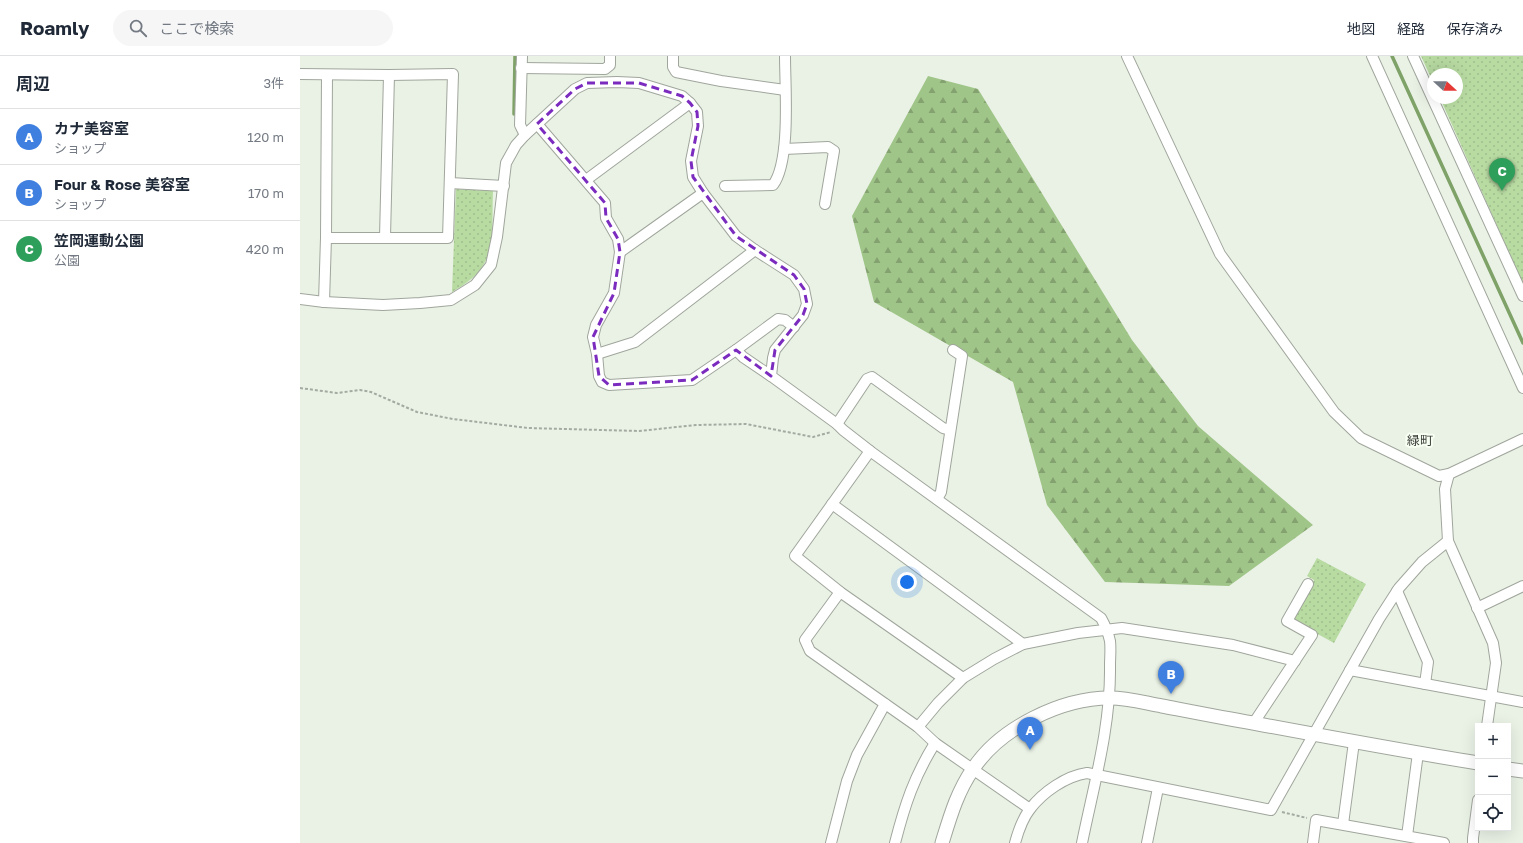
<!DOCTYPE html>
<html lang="ja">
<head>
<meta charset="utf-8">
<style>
  :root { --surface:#fff; --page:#f6f6f7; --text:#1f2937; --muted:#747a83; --line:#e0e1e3; --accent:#b45309 }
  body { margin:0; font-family:"Golos Text","Noto Sans JP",sans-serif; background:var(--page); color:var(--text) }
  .controls { position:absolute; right:12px; bottom:12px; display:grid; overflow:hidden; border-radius:0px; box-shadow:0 4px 16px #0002 }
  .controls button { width:36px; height:36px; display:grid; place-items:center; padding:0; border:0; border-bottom:1px solid var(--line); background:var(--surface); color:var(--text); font:20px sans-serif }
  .compass { position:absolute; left:1127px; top:12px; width:36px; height:36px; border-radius:50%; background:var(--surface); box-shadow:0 4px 16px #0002; rotate:111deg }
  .you { position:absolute; left:607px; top:526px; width:14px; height:14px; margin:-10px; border:3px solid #fff; border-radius:50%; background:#1a73e8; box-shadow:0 0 0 6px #1a73e833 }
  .badge { display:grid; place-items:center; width:26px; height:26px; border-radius:50%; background:var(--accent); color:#fff; font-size:13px; font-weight:700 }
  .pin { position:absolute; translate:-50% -33px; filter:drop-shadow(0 1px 2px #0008) }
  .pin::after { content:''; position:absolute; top:21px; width:14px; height:12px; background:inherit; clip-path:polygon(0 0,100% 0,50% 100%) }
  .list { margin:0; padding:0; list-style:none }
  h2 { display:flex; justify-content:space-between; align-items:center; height:52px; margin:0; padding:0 16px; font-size:17px }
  h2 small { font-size:13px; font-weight:400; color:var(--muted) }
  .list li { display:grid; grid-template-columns:26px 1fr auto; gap:12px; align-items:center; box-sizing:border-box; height:56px; padding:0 16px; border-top:1px solid var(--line) }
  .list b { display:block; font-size:15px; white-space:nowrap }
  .list p { margin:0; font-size:13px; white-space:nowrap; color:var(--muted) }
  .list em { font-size:13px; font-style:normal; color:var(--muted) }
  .icon { flex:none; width:22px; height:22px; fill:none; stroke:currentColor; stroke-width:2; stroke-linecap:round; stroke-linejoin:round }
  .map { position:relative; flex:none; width:1223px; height:787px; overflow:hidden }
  header { display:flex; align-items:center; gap:24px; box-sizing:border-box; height:56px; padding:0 20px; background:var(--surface); border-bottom:1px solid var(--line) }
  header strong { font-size:19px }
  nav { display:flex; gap:22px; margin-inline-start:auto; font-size:14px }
  .search { width:280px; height:36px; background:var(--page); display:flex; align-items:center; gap:10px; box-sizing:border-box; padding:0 14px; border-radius:22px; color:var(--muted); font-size:15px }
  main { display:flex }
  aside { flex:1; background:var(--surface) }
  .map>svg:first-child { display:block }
</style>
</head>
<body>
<header>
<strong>Roamly</strong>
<div class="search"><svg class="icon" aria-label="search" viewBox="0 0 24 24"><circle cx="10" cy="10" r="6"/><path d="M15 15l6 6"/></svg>ここで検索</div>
<nav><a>地図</a><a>経路</a><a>保存済み</a></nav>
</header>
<main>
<aside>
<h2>周辺<small>3件</small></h2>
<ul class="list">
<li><span class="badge" style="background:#3f7fe0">A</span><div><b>カナ美容室</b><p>ショップ</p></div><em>120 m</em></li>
<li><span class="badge" style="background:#3f7fe0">B</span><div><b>Four &amp; Rose 美容室</b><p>ショップ</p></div><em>170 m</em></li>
<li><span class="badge" style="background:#2e9e5b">C</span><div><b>笠岡運動公園</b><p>公園</p></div><em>420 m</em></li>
</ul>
</aside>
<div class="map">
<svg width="1223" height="787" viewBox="0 0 1223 787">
  <defs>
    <pattern id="forest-firs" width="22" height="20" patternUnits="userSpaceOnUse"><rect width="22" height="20" fill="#a0c588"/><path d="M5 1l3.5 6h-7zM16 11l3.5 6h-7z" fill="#84a170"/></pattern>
    <pattern id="park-dots" width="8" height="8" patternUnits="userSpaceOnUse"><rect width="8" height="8" fill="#b8dba2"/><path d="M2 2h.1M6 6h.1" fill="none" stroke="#9fbd8c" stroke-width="1.8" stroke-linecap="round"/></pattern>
  </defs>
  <rect width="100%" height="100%" fill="#eaf2e6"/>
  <!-- forest -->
  <path fill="url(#forest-firs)" d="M628,20L678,33L832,284L898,370L1013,469L929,530L805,526L747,449L713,326L574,246L552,160Z"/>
  <!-- park -->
  <g fill="url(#park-dots)">
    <path d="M1121,0H1223V228L1140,42H1157V18H1133V26Z"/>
    <path d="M156,133L193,135C191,182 200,210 152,236Z"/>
    <path d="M1017,502L1066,528L1034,587L992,564L1014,524L1007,520Z"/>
  </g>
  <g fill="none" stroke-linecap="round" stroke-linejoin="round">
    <!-- stream -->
    <g stroke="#7ea267" stroke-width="3.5">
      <path d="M1092,0L1223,287"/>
      <path d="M214,58L215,0"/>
    </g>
    <!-- minor casing -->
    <g stroke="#a0a69c" stroke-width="12">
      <g id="minor">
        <path d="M222,0L220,69L225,79"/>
        <path d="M373,0V11L376,16L421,25L485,34"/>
        <path d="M827,0L920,198L1034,356L1061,382L1139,420L1149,418L1223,383"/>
        <path d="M1072,0L1223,332"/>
        <path d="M1113,0L1223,240"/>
        <path d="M221,12L305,13L310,9V0"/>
        <path d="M0,18L89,19L153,18L148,182H26"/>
        <path d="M237,68L305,147L306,162L318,183L320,196L314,237L296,269L293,281L297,298L299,320L302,326L309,329L392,324L436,294L443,301L471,320"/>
        <path d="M484,93L528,91L534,95L525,148"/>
        <path d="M286,124L390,47"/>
        <path d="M150,127L204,130"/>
        <path d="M425,130L473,129C491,105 485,31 485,0"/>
        <path d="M85,181L89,19"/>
        <path d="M320,196L403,137"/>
        <path d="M0,243L24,246L83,249L120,247L151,244L175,229L191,209L197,181L206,107L216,89L225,79L275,33L287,27L317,26L339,27L382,40L390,47L397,56L398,70L391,105L393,121L403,137L436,180L455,194L494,219L504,233L507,248L503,259L475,294L473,302L471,320L537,368L543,374L570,395L801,562C805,569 808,576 810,585C811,593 810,601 810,609C811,670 794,728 782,787"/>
        <path d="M24,246L26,182L27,19"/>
        <path d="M436,294L478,263L485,264L494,271"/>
        <path d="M297,298L335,286L455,194"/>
        <path d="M537,368L567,323L572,321L643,372L650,374"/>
        <path d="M570,395L495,500L540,536L663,622"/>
        <path d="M1149,418L1145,433L1148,485L1193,587L1196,607L1187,670"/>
        <path d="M637,443L641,436L662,300L653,294"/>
        <path d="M532,448L723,588"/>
        <path d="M1097,535L1128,606L1125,628"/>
        <path d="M540,536L505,584L510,595L618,671L635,687L730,753"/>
        <path d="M1177,552L1223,530"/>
        <path d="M1050,614L1223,646"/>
        <path d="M953,668L1012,579L987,565L1008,528"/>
        <path d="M618,671L638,647L663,622L694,603L723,588L778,577L822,572L933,589L995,605"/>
        <path d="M1043,768L1054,686"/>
        <path d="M1107,780L1118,697"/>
        <path d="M531,787L547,725L557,699L585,648"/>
        <path d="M595,787C605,748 614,721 635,687"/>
        <path d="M715,787C718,776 723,762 730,753C743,736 766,720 787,717L971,754L1079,563L1099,532L1122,506L1148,485"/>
        <path d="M847,787L858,732"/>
        <path d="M1013,787L1016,764L1144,787"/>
        <path d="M1173,787V782L1178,744"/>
      </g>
    </g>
    <!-- tertiary casing -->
    <g stroke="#a0a69c" stroke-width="15">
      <g id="tertiary">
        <path d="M1208,713L1223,715"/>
        <path d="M642,787C650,761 657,736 673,713C700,672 761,642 810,642C828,642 845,647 862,650C893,656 923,662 953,667C1028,681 1103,695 1178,707"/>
      </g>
    </g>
    <!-- path -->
    <g stroke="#a4aaa1" stroke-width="2" stroke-dasharray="3 2" stroke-linecap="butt">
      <path d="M0,332L37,337L60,334L71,336L117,356L153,363L228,372L339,375L396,369L446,368L513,381L531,376"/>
      <path d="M982,756L1007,762"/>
    </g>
    <!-- minor -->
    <use href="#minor" stroke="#fff" stroke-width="10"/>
    <!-- tertiary -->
    <use href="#tertiary" stroke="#fff" stroke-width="13"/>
  </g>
  <!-- marked area -->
  <path fill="none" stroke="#7b2cbf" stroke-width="3" stroke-dasharray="8 5" stroke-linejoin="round" d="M287,27H339L382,40L390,47L397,56L398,70L391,105L393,121L436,180L494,219L504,233L507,248L503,259L475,294L471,320L436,294L392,324L309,329L299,320L293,281L314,237L320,196L318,183L306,162L305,147L237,68L275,33Z"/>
  <g text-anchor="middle" stroke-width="4" stroke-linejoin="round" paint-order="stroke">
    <!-- quarter labels -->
    <g font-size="13" fill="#3b3e39" stroke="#f8fff3">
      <text x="1120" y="389">緑町</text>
    </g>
  </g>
</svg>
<div class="controls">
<button>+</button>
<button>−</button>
<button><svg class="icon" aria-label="locate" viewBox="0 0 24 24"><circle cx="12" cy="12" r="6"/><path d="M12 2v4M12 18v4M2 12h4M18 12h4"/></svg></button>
</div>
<svg class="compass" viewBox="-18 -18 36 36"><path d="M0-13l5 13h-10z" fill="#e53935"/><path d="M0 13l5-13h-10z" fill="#747a83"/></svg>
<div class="you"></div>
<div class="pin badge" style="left:730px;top:694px;background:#3f7fe0">A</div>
<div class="pin badge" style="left:871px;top:638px;background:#3f7fe0">B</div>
<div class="pin badge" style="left:1202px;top:135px;background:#2e9e5b">C</div>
</div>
</main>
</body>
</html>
